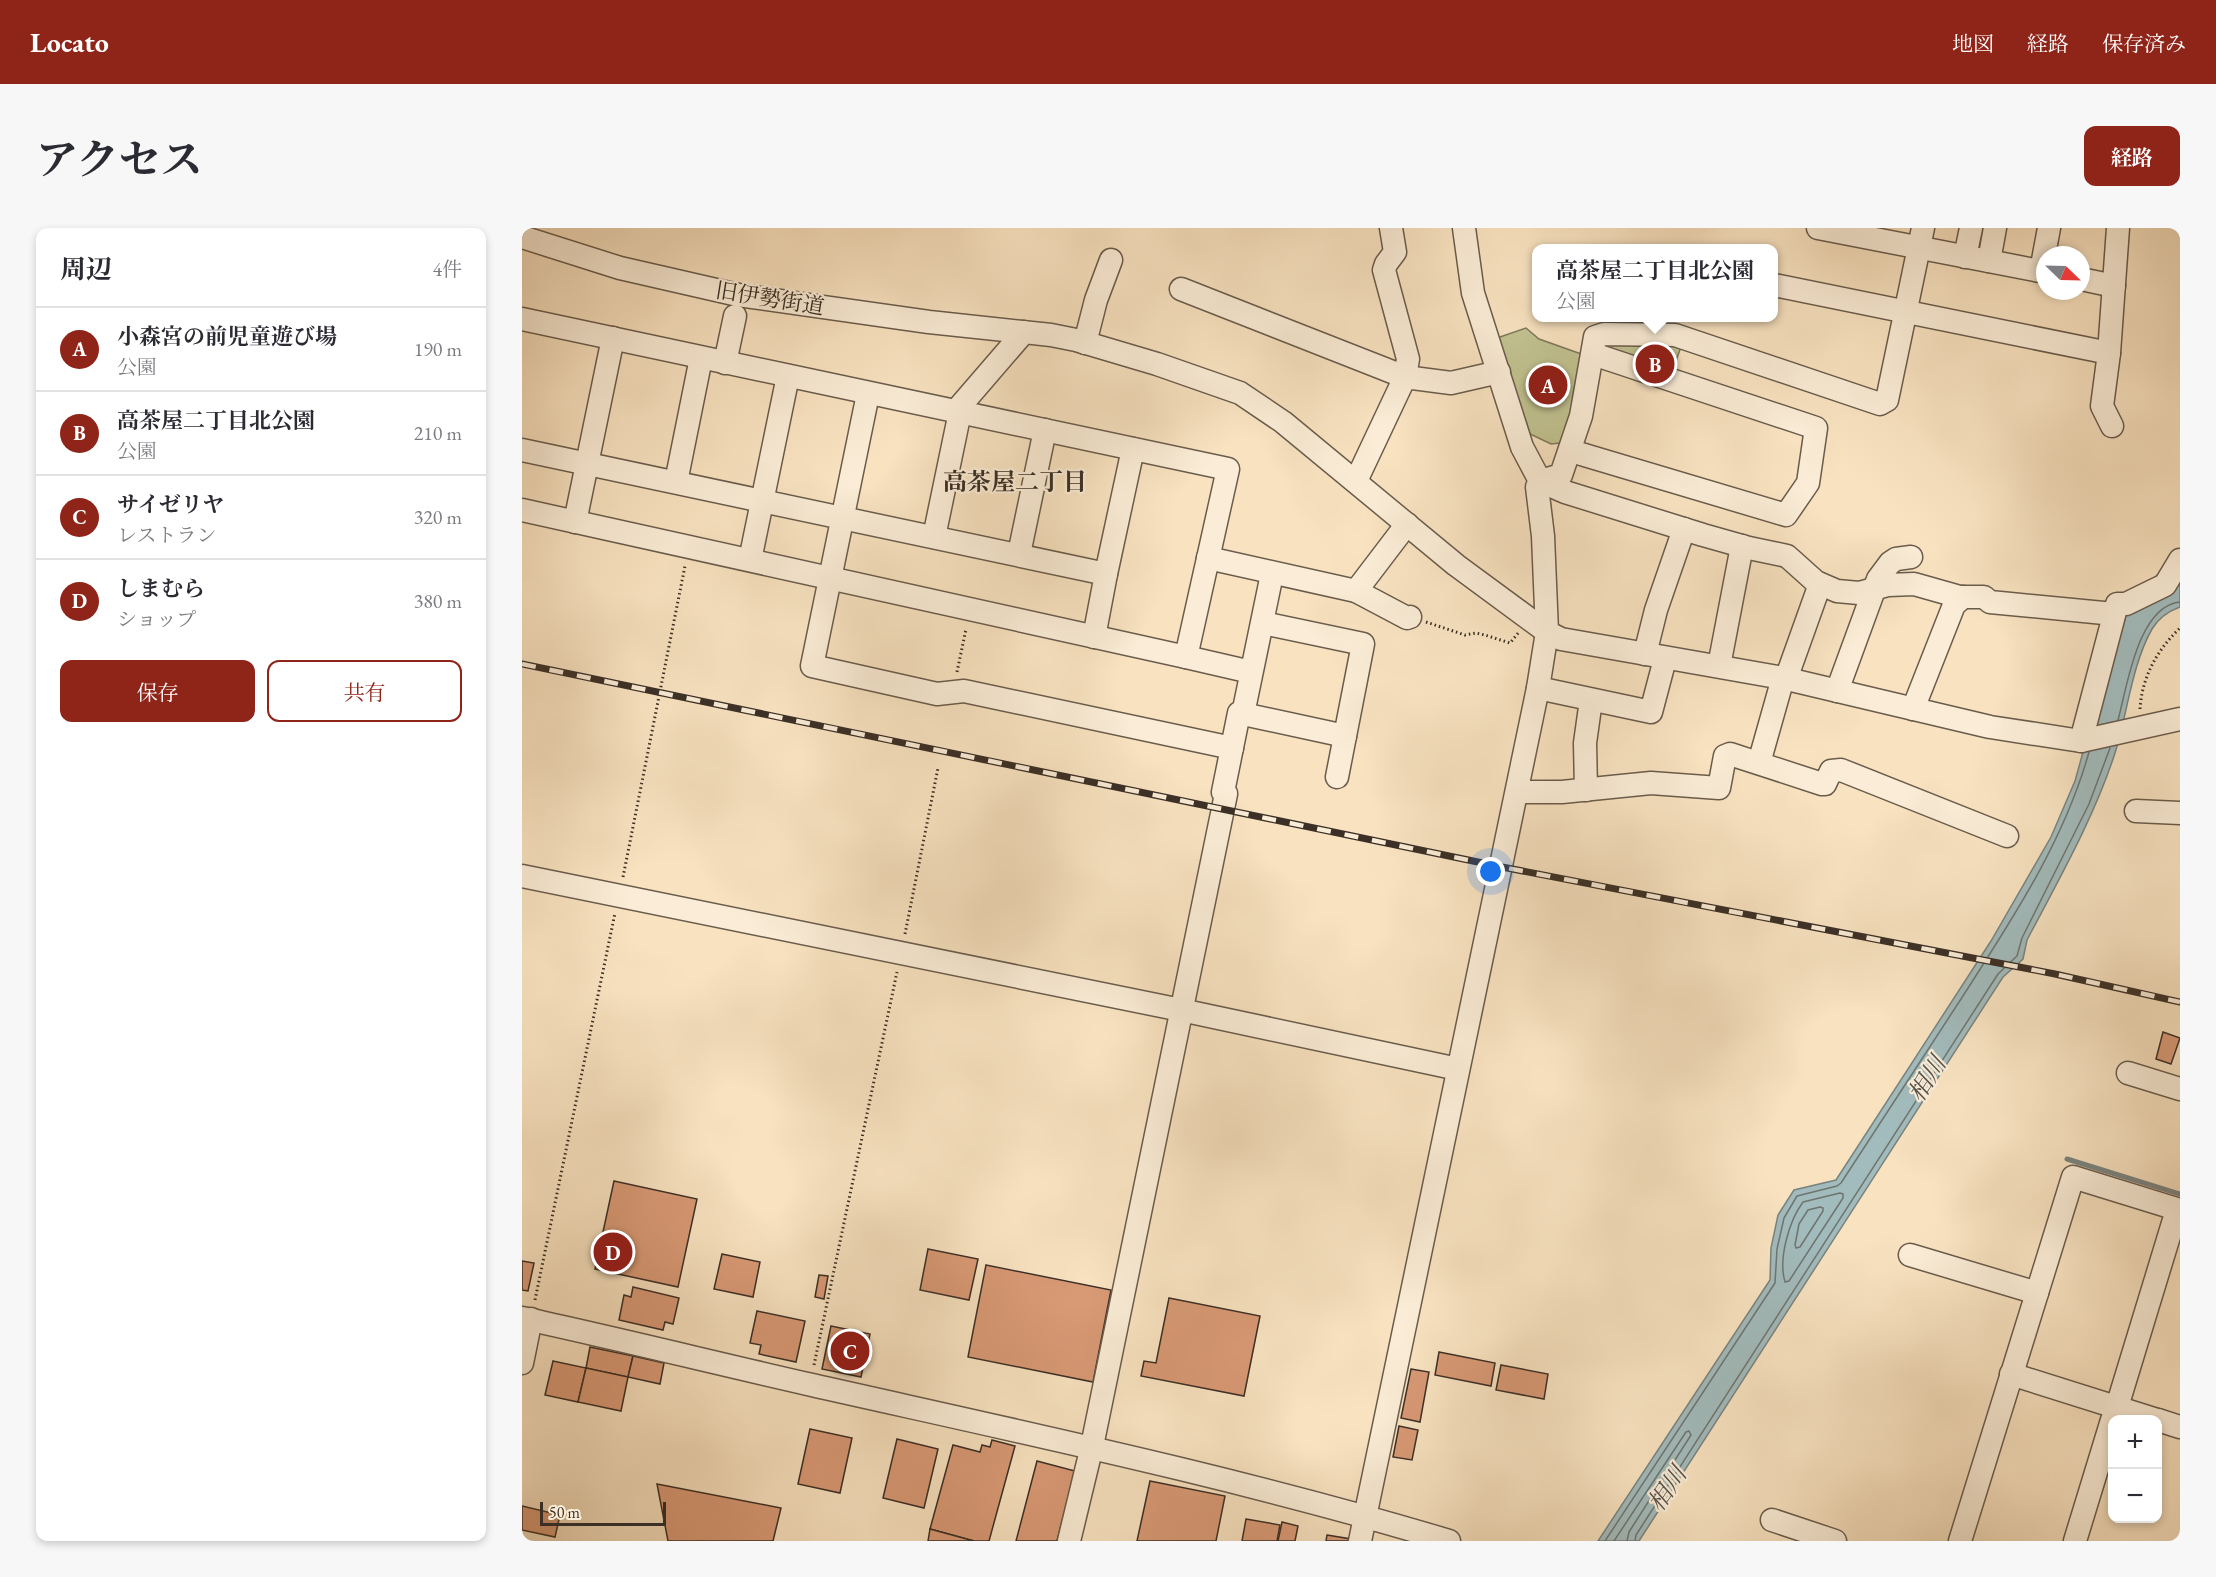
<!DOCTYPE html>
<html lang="ja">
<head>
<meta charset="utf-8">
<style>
  :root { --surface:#fff; --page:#f7f7f7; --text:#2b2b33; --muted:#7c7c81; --line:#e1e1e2; --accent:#8f2418 }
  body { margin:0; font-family:"EB Garamond","Noto Serif JP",serif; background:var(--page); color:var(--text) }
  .controls { position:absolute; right:18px; bottom:18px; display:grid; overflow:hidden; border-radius:12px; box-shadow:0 3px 9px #0003 }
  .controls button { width:54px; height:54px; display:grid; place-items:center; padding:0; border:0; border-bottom:2px solid var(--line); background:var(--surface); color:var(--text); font:30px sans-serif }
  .compass { position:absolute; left:1514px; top:18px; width:54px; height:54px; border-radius:50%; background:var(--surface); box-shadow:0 3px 9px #0003; rotate:113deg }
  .scale { position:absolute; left:18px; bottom:15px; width:126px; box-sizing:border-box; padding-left:6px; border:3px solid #3b2f26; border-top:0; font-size:16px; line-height:21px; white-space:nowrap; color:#3b2f26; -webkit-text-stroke:4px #faecd6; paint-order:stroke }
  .you { position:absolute; left:969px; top:644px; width:21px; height:21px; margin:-15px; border:4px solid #fff; border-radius:50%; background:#1a73e8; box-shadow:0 0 0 9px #1a73e833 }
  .badge { display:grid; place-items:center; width:39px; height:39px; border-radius:50%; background:var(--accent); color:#fff; font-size:20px; font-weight:700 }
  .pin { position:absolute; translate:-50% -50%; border:3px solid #fff; box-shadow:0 2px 6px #0006 }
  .popup { position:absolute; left:1010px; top:16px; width:246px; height:78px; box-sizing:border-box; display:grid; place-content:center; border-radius:12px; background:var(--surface); filter:drop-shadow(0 2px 4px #0005); font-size:20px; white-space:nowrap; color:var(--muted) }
  .popup b { font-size:22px; color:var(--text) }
  .popup::after { content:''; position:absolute; left:50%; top:100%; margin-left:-12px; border:12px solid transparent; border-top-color:var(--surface) }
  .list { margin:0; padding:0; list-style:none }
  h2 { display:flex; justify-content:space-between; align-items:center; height:78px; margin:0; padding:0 24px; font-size:26px }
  h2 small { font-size:20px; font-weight:400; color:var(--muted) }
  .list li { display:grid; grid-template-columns:39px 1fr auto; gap:18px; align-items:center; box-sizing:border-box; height:84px; padding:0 24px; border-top:2px solid var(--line) }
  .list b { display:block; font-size:22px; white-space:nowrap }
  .list p { margin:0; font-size:20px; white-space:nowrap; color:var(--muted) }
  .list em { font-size:20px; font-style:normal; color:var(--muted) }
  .actions { display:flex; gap:12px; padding:18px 24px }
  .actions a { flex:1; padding:14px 0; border:2px solid var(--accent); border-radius:12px; text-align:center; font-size:21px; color:var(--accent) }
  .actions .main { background:var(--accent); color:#fff }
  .map { position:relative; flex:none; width:1658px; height:1313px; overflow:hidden; border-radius:12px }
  header { display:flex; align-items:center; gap:36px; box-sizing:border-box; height:84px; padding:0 30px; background:var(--accent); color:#fff }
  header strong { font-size:28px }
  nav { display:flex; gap:33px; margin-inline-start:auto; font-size:21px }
  .intro { display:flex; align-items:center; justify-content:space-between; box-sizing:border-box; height:144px; padding:0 36px }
  h1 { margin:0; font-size:42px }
  .button { padding:15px 27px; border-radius:12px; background:var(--accent); color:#fff; font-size:21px; font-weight:700 }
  main { display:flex; gap:36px; padding:0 36px }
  aside { flex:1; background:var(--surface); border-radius:12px; box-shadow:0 3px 9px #0003 }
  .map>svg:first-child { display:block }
</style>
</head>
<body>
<header>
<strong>Locato</strong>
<nav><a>地図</a><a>経路</a><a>保存済み</a></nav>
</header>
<div class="intro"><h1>アクセス</h1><a class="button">経路</a></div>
<main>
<aside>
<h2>周辺<small>4件</small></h2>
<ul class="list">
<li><span class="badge">A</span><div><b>小森宮の前児童遊び場</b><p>公園</p></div><em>190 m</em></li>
<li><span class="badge">B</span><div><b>高茶屋二丁目北公園</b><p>公園</p></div><em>210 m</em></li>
<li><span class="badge">C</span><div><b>サイゼリヤ</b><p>レストラン</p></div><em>320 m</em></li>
<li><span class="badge">D</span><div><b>しまむら</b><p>ショップ</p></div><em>380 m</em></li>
</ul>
<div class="actions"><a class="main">保存</a><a>共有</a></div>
</aside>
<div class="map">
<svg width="1658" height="1313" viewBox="0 0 1658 1313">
  <rect width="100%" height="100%" fill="#f8e2c0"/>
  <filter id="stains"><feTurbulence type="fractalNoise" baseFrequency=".00333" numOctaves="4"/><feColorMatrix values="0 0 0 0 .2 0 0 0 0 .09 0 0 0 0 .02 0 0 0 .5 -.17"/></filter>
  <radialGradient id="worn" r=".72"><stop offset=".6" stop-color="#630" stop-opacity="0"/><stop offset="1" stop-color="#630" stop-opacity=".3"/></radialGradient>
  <!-- green -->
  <g fill="#c1c290" stroke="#7e785b" stroke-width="1.5">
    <path d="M1004,100L1017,111L1065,128L1048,214L1029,216L1008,206L975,110Z"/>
    <path d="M1161,113L1149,147L1079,124L1077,114Z"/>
  </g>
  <!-- water -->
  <path fill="#a2bbbc" stroke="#798380" stroke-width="1.5" d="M1658,324V379C1647,383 1636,391 1630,401C1610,436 1605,487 1593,525C1572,590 1537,651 1505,712L1501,731L1481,749L1117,1313H1076L1248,1052L1249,1020L1256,987L1272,962L1314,952L1469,713L1529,609L1553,553L1600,383Z"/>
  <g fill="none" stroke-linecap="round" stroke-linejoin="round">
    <!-- shore -->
    <g stroke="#6e7571" stroke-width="1.5">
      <path d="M1596,492C1605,459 1616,378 1658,374"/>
      <path d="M1318,965L1321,966V970L1267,1053L1263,1054C1256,1031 1267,993 1281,974Z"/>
      <path d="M1298,979L1301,980V983L1278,1019L1274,1020L1273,1017L1277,996L1286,982Z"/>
      <path d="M1083,1313L1253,1055L1255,1021L1262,990L1275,968L1315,958L1319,955C1359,894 1399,832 1439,771C1489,693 1542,614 1567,524"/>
      <path d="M1092,1313L1164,1204L1167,1203L1169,1207L1107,1304L1105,1313"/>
      <path d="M1113,1313L1114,1307L1476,746L1495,728L1500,710L1567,576L1588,520"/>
    </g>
    <!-- stream -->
    <path stroke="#798380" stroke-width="5" d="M1545,931L1658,966"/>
  </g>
  <!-- building -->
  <g fill="#d89975" stroke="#3b2f26" stroke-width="1.5">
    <path d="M1641,804L1658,810L1649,836L1634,831Z"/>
    <path d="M92,953L175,971L156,1059L73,1041Z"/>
    <path d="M406,1021L456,1031L447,1072L398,1062Z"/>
    <path d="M200,1026L238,1034L231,1069L192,1061Z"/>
    <path d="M0,1033L12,1035L6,1063L0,1062Z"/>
    <path d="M464,1037L589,1062L571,1154L446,1129Z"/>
    <path d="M297,1047L306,1048L302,1071L293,1069Z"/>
    <path d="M111,1059L157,1070L151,1096L143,1094L141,1102L97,1092L102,1067L109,1069Z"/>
    <path d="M647,1070L738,1088L722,1168L619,1148L622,1133L634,1135Z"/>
    <path d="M235,1083L283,1093L274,1134L237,1126L239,1117L228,1115Z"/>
    <path d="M309,1098L348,1106L339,1149L300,1141Z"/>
    <path d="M68,1119L111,1128L106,1149L64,1140Z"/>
    <path d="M917,1124L973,1135L969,1158L913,1147Z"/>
    <path d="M111,1128L142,1135L138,1156L106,1149Z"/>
    <path d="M31,1133L64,1140L56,1174L23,1167Z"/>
    <path d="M979,1137L1026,1146L1022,1171L974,1162Z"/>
    <path d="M64,1140L106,1149L99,1183L56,1174Z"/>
    <path d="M889,1141L907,1144L898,1194L879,1190Z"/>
    <path d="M877,1198L896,1202L890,1232L871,1229Z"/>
    <path d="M288,1201L330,1210L318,1265L276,1256Z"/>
    <path d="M375,1211L416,1221L402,1280L361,1270Z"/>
    <path d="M470,1212L493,1218L467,1313H452L408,1301L431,1217L458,1224L460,1217L468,1219Z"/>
    <path d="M515,1233L553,1243L535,1313H494Z"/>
    <path d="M628,1253L703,1268L694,1313H615Z"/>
    <path d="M135,1256L259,1280L251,1313H146Z"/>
    <path d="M0,1278L38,1287L33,1309L0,1302Z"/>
    <path d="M724,1291L758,1297L755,1313H720Z"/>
    <path d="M760,1294L776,1298L773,1313H756Z"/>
    <path d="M408,1301L452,1313H406Z"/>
    <path d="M805,1307L829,1311V1313H804Z"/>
  </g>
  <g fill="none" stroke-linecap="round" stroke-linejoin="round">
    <!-- minor casing -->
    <g stroke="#6a5c4c" stroke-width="25">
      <g id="minor">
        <path d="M1296,0L1523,44"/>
        <path d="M0,9L98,40L216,67L407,94L529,107L554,112L635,136L718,165L761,194L934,337L1025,404L1039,411L1261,450L1468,499L1559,513L1658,491"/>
        <path d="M1443,29L1449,0"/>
        <path d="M1467,33L1473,0"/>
        <path d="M1519,43L1527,0"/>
        <path d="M1559,51L1592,58"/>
        <path d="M1252,57L1587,125"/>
        <path d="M659,61L883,149L886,131L862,42L864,36L873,24L869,0"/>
        <path d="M0,91C235,141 471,191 706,241L664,429L0,282"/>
        <path d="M563,115L574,72L589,32"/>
        <path d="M203,135L213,88"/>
        <path d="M346,166L290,438L415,466L442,463L710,520"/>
        <path d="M433,184L502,104"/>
        <path d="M1590,198L1580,178L1587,125L1596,0"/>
        <path d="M0,222L584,346L572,409"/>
        <path d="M1049,223L1264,287L1286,255L1294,200L1071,126"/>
        <path d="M834,253L883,149L929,155L977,144"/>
        <path d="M1018,253L1039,247L1059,188L1073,109L1082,106L1153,107L1355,175L1358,176L1365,172L1401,0"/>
        <path d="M1018,253L1043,264L1181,307L1227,320L1265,328L1294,354L1315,363L1337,365L1366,357L1392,356L1438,369H1462L1468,374L1592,386"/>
        <path d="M154,254L179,130"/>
        <path d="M53,294L91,110"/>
        <path d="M412,309L438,184"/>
        <path d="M497,326L523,202"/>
        <path d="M686,330L834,363L885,390L888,389"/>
        <path d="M228,332L266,148"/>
        <path d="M584,346L611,221"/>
        <path d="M834,363L885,296"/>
        <path d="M741,395L841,416L815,549"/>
        <path d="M1123,426L1134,382L1162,301"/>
        <path d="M664,429L729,444"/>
        <path d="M1197,438L1220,318"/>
        <path d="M1264,451L1298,356"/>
        <path d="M1016,460L1129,484L1143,431"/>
        <path d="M1315,463L1356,351L1368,335L1374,331L1389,329"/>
        <path d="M1391,481L1432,377L1441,369"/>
        <path d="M721,486L823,508"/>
        <path d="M1559,513L1595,376H1604L1643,357L1658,332"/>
        <path d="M1237,535L1261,450"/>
        <path d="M1064,562L1063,515L1069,472"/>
        <path d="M995,564H1040L1129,555L1197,560L1203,528L1208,526L1300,556H1303L1309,543L1319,542L1485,608"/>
        <path d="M1614,583L1658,585"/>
        <path d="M0,648L659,782L936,841"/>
        <path d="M1606,845L1658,861"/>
        <path d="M1388,1027L1515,1065"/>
        <path d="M0,1090C97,1111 193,1135 290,1157C503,1205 718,1250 927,1313"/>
        <path d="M0,1135L9,1091"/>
        <path d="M1489,1146L1635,1192"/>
        <path d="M1591,1192L1655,982"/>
        <path d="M1636,1192L1658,1199"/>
        <path d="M1250,1292L1313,1313"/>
        <path d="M547,1313L570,1218L704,566L701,564L717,485L721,486L750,346"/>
        <path d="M838,1313L1016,460L1025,404L1021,308L1015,259L1018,253L1000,219L951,65L942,0"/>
        <path d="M1438,1313L1551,949L1658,982"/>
        <path d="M1553,1313L1590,1192"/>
      </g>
    </g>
    <!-- path -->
    <g stroke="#3b2f26" stroke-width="3" stroke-dasharray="1.5 3" stroke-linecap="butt">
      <path d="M904,394L943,407L954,405L963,407L988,415L997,404"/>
      <path d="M435,444L444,401"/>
      <path d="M1618,481C1620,449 1635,422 1658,400"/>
      <path d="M101,649L163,338"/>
      <path d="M383,706L416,540"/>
      <path d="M13,1072L93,685"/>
      <path d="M292,1137L375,744"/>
    </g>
    <!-- minor -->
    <use href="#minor" stroke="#faecd6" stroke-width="22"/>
    <!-- rail casing -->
    <g stroke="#3b2f26" stroke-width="7">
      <path id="rail" d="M0,436L980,639L1533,746L1658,774"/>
    </g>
    <!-- rail -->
    <use href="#rail" stroke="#faecd6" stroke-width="4.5" stroke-dasharray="14" stroke-linecap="butt"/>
  </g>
  <g text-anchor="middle" stroke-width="4.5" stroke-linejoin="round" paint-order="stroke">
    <!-- street labels -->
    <g font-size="22" fill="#3b2f26" stroke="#faecd6">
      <text transform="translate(248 70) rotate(9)" y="8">旧伊勢街道</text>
    </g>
    <!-- neighbourhood labels -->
    <g font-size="24" font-weight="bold" fill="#3b2f26" stroke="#faecd6">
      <text x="493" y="262">高茶屋二丁目</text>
    </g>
    <!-- water labels -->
    <g font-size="24" font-style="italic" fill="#55524c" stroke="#faecd6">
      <text transform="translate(1405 851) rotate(-58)" y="8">相川</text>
      <text transform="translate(1145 1261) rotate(-56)" y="8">相川</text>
    </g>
  </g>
  <rect width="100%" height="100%" filter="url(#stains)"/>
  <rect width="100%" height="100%" fill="url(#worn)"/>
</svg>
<div class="controls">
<button>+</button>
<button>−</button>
</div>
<svg class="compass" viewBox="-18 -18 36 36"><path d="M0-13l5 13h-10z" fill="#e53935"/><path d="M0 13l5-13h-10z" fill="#7c7c81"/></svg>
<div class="scale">50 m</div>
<div class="you"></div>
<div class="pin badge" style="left:1026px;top:157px">A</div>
<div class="pin badge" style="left:1133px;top:136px">B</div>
<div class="popup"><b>高茶屋二丁目北公園</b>公園</div>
<div class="pin badge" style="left:328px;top:1123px">C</div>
<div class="pin badge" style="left:91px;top:1024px">D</div>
</div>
</main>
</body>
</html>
